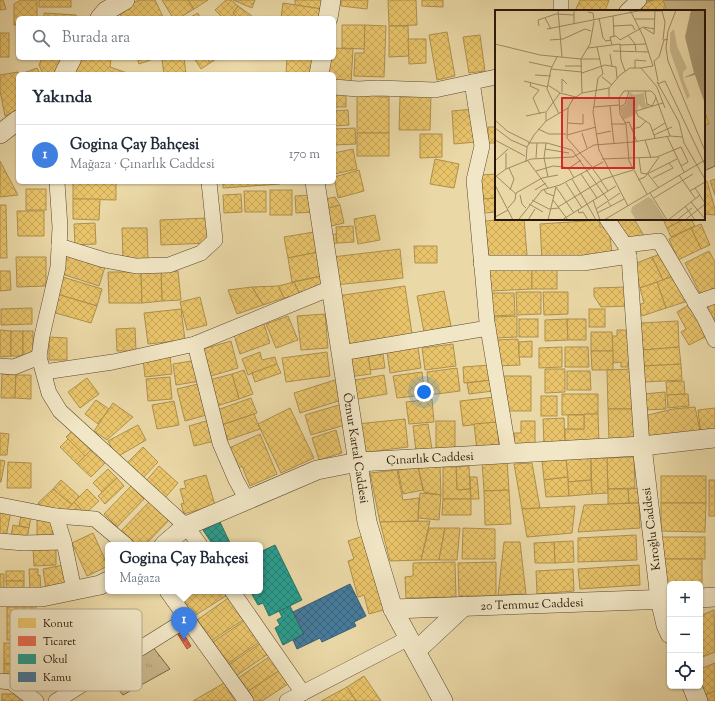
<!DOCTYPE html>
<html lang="tr">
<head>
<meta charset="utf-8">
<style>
  :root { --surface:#fff; --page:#f2f2f3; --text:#1f2937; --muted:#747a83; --line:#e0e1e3; --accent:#b45309 }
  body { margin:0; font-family:"Sorts Mill Goudy",serif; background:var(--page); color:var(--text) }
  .controls { position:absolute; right:12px; bottom:12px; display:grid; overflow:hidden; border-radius:6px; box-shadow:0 1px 3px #0004 }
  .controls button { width:36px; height:36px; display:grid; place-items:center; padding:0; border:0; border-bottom:1px solid var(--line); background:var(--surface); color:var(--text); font:20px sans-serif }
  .you { position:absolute; left:424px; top:392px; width:14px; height:14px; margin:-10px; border:3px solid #fff; border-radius:50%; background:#1a73e8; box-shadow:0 0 0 6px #1a73e833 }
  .badge { display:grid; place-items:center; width:26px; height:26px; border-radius:50%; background:var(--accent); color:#fff; font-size:13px; font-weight:700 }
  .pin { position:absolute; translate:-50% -33px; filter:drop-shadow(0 1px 2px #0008) }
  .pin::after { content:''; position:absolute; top:21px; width:14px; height:12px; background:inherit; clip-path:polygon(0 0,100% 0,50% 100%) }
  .popup { position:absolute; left:105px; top:542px; width:158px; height:52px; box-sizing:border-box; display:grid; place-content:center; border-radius:6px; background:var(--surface); filter:drop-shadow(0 1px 3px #0005); font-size:13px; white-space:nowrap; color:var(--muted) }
  .popup b { font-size:15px; color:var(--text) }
  .popup::after { content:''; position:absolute; left:50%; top:100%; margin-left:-8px; border:8px solid transparent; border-top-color:var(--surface) }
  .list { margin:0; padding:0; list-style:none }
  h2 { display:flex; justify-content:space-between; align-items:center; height:52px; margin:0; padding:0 16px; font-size:17px }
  h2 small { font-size:13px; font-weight:400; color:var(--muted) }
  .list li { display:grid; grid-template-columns:26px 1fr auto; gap:12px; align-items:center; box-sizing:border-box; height:60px; padding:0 16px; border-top:1px solid var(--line) }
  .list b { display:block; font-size:15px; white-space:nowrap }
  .list p { margin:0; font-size:13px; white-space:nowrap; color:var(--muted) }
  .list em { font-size:13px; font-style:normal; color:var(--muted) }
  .icon { flex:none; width:22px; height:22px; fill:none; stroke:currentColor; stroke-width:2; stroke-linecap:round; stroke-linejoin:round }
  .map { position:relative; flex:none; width:715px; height:701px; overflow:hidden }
  .search { position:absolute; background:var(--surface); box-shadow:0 1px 3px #0004; left:16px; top:16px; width:320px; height:44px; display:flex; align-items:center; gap:10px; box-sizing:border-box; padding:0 14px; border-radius:6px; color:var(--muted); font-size:15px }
  .panel { position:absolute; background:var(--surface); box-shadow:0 1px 3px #0004; left:16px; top:72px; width:320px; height:112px; border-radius:6px }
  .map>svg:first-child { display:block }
</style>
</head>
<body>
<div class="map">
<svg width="715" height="701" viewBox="0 0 715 701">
  <defs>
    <pattern id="park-tufts" width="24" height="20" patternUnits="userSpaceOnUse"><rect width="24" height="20" fill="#c9b78b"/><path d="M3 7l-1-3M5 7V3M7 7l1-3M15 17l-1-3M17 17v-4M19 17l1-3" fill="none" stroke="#ad9d76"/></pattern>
    <pattern id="homes-cross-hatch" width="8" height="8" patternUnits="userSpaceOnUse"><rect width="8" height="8" fill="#e9c46a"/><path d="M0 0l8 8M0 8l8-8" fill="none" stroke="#c8a85a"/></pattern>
    <pattern id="shops-cross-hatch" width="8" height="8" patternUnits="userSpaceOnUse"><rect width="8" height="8" fill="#e76f51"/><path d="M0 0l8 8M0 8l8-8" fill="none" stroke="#bb5a41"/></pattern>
    <pattern id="schools-cross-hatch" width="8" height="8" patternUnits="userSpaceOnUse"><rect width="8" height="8" fill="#2a9d8f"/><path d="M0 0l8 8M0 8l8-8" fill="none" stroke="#247f73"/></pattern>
    <pattern id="public-cross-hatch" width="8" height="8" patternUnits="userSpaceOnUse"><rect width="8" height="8" fill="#457b9d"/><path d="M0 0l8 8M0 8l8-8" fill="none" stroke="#3a647e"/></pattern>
  </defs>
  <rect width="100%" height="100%" fill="#ead8a6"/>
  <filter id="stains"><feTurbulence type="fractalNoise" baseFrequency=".005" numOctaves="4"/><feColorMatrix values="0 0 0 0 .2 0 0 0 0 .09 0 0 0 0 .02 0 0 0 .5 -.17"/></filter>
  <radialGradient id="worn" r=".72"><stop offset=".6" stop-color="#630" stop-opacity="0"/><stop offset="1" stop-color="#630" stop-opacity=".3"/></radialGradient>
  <!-- grass -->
  <path fill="#c9b78b" stroke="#796649" d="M644,0H715V166L704,171V11H632Z"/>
  <!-- park -->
  <path fill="url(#park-tufts)" stroke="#796649" d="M152,646L170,669L123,695L105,673Z"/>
  <!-- homes -->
  <g fill="url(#homes-cross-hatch)" stroke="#af904c">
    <path d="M0,0H3L6,9L0,10Z"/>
    <path d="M21,0H37V18H18V25H14V4Z"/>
    <rect x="39" y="0" width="32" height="7"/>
    <path d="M139,0H155L163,17L122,18L118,10Z"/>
    <path d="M162,0H188L194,9L179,18H173Z"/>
    <path d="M188,0H208L194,9Z"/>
    <path d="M226,0H231L238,6L233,13L238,18H223L215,10Z"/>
    <path d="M233,0H255L252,8Z"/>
    <path d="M295,0H323L322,9L295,5Z"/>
    <path d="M341,0H368L367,9L341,6Z"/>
    <path d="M388,0H416L417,25L389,26Z"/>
    <path d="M422,0H443V7L422,6Z"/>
    <path d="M580,0H609L605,11H575Z"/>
    <path d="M654,0H663L667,11H643L641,5Z"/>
    <path d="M283,3L322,9L321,18H281Z"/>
    <path d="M238,6L252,16V18H238L233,13Z"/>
    <path d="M44,13L76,15V18H44Z"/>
    <path d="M198,13L200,18H189Z"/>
    <path d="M342,25H365V49L342,48Z"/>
    <path d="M365,25L386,26L384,77L354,76L355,53H364Z"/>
    <path d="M389,26H408L409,56L389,57Z"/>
    <path d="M447,32L455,76L437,80L429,35Z"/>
    <rect x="0" y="33" width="9" height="24"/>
    <path d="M480,35L485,71L469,73L463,37Z"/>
    <path d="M408,39H426V63L409,64Z"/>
    <path d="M334,48L353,49L351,84L334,83V74H329L330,58H334Z"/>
    <path d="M42,58H66L58,74H43L39,65Z"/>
    <path d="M79,58H105L111,59L110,67L130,74H73Z"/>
    <path d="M137,58H156L139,64Z"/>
    <path d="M184,58L186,74H164L162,59Z"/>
    <path d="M194,58H207L210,63L201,69Z"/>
    <path d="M207,58H218L210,63Z"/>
    <path d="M287,58H316L315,74H286Z"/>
    <path d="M37,68L40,74H21Z"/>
    <path d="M18,72V110L5,116L0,91V75Z"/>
    <rect x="334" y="90" width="12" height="17"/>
    <path d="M357,92H379V97H389V133H357Z"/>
    <path d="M410,94L431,95L430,130H399L400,97H410Z"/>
    <path d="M474,109L476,142L454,144L452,111Z"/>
    <path d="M348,110L349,125L334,126V111Z"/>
    <path d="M704,110L709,124L704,125Z"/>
    <rect x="488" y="127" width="8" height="16"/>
    <path d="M355,128L356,144L334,145V129Z"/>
    <rect x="357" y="133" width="32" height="23"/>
    <path d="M420,134H442V157L420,158Z"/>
    <path d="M353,149L357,169L334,174V153Z"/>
    <path d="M435,159L459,164L454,188L430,184Z"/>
    <path d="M0,161L18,195L0,197Z"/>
    <path d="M359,170L364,191L338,198L334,177Z"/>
    <path d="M496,174V198L483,199L481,175Z"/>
    <path d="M715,179V195L710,181Z"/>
    <path d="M707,181L715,209V215L704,214V182Z"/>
    <path d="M73,182H116V200L73,199Z"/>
    <path d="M223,182H280V184L223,188Z"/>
    <rect x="26" y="189" width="20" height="21"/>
    <rect x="270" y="190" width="22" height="25"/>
    <path d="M244,191H266V212H245Z"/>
    <path d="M241,194L242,212L224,213L223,195Z"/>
    <path d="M312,195L313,212L296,213L295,196Z"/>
    <path d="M335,197L340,205L322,210L321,200Z"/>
    <path d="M496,198V212L484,213L483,199Z"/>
    <path d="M73,199H100L99,220L73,219Z"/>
    <path d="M0,205H6L7,258H0Z"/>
    <path d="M340,205L344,223L327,227L322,210Z"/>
    <path d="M17,211H44V236H18Z"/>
    <path d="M375,215L380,240L358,244L354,219Z"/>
    <path d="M207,218L209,243L161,245L160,220Z"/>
    <path d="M506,219H524L527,255L489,259L485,221Z"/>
    <path d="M617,219H634L646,239L628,241Z"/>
    <path d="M663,219H685L667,228Z"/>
    <path d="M685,219H691L695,226L671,237L667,228Z"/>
    <path d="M600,220V227H609L612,253L542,260L540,224Z"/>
    <path d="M95,223L96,244L75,245L74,224Z"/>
    <path d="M701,224L710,245L701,249L691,228Z"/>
    <path d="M353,226L354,242L337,243L336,227Z"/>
    <path d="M122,228H147L148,259H123Z"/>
    <path d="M691,228L701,249L678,260L669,239Z"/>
    <path d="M314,232L318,252L288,258L284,237Z"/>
    <path d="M336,234L337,243L330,244L328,235Z"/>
    <path d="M414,246H437V263H415Z"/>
    <path d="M400,249L403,278L335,285L332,257Z"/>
    <path d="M709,251L715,262V291L702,297L685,263Z"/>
    <path d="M318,252L322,276L292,282L288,258Z"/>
    <path d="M663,253L676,275L663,280L652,257Z"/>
    <path d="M67,255L105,267L99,286L62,274Z"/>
    <path d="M16,257H46V286L17,287Z"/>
    <path d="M652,257L663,280L640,288L634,264Z"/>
    <path d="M489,269H532V289L490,291Z"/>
    <rect x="532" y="269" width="25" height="20"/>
    <path d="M0,271H10L11,290L0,291Z"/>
    <path d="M178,271L181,300L162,301L161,272Z"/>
    <path d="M108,272H141L142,303H109Z"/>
    <path d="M141,272H161L162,301L142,303Z"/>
    <path d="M676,275L688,301L666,308L657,282Z"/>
    <path d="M322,276L327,286L300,295L294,282Z"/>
    <path d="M63,277L102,289L97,306L57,294Z"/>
    <path d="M294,282L300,295L284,298L278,286Z"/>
    <path d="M657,282L666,308L642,316L638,305L644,303L640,288Z"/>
    <path d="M278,286L284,298L263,305L252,287Z"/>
    <path d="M405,286L412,334L345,345L337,296Z"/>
    <path d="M252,287L263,305L237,314L228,290Z"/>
    <path d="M627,287V306L601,307L594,296V288Z"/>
    <path d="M444,291L451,326L424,332L417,296Z"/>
    <path d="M516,292H541V314L517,315Z"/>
    <path d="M543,292H568V314L544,315Z"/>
    <path d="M490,293H514L515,315L490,316Z"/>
    <path d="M57,294L97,306L91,323L52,312Z"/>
    <path d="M200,297L207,325L187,330L180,302Z"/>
    <path d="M715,298V320L712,321L704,302Z"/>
    <path d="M692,303L709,335L689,345L681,332L686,329L677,312Z"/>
    <path d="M32,308V324L1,325V309Z"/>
    <path d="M181,309L185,340L148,344L144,313Z"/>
    <rect x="589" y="309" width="16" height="18"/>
    <path d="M325,314L328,348L301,350L297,316Z"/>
    <path d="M288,316L298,340L276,348L266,324Z"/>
    <path d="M517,316V337L495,338L494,317Z"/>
    <rect x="519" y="319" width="19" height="18"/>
    <path d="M567,319L568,340L545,341V320Z"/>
    <path d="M567,319H586V340H568Z"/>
    <path d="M678,321L679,347L643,350L641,323Z"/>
    <path d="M264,324L270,343L240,354L234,335Z"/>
    <path d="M135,328L136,351H117L116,329Z"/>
    <path d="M0,330L11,331V356L0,357Z"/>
    <path d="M617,330H626V333H633L634,362H628V367H621V362L613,363L612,336H617Z"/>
    <rect x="11" y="331" width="12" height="25"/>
    <rect x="23" y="331" width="10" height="25"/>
    <path d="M591,332H612L613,351H591Z"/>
    <path d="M49,337L67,338V360H49Z"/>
    <path d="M518,339L520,365L496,366L494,340Z"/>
    <path d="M231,341L238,368L211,376L203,349Z"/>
    <path d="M532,341V357H519V342Z"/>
    <path d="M453,344L456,366L425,370L422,348Z"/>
    <path d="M418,347L421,368L390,373L387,352Z"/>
    <path d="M562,347V367L539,368V348Z"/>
    <path d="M565,347H588L589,367H565Z"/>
    <path d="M679,347L681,364L644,366L643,350Z"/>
    <path d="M591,351H613V370H592Z"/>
    <path d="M260,352L262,360L275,357L277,364L248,375L242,359Z"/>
    <path d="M327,352L330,376L286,382L282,358Z"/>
    <path d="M383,354L385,368L370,370L368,356Z"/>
    <path d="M170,356L172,374L145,377L143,359Z"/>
    <path d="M368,356L371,374L348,377L345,360Z"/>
    <path d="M197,360L201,381L176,385L173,364Z"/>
    <path d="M277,364L281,373L255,382L252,373Z"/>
    <path d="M681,364L682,380L645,382L644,366Z"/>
    <path d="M490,365L492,380L464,383L463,367Z"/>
    <path d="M457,368L460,391L429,395L427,372Z"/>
    <path d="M545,369H565V392L545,393Z"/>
    <path d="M632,369L633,409H608L607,370Z"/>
    <path d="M244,370L253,394L239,399L232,374Z"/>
    <path d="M567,371H590L591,390H567Z"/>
    <path d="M422,372L425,395L397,398L393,376Z"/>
    <path d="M2,374L16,375L15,398H1Z"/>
    <path d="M232,374L239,399L217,406L209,380Z"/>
    <path d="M16,375H31V399L15,398Z"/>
    <path d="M384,375L387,394L352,400L349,381Z"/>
    <path d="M501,376H531V411H504Z"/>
    <path d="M170,377L172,399L148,401L146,379Z"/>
    <path d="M87,378L99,394L80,408L68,392Z"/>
    <path d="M338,379L345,399L300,413L294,393Z"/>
    <path d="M492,380L493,391L469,394L467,383Z"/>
    <path d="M684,381L685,394L667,395L666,382Z"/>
    <path d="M202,383L210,414L185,421L177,389Z"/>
    <path d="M665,392L666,409L645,410L644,394Z"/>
    <path d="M562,394H598V414L562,415Z"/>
    <path d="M688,394L689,406L668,408L667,395Z"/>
    <rect x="541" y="396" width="16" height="20"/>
    <path d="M495,397L497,422L463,426L460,401Z"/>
    <path d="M251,398L257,413L222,425L217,410Z"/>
    <path d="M432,399L434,422L409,424L406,402Z"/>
    <path d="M96,400L109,409L98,424L85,414Z"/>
    <path d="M174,401L179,425L157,429L152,405Z"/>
    <path d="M113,403L133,417L107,440L94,431Z"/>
    <path d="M342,404L348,424L311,435L305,415Z"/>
    <path d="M695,407L701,435L649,439L648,415L673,409Z"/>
    <path d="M290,408L314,458L281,473L258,424Z"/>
    <path d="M715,408V433L701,435L698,410Z"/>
    <path d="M608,409H634L635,441H609Z"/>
    <path d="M254,414L260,429L228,440L222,425Z"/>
    <path d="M584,414H598L599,443L565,444V429H584Z"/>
    <rect x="568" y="415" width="16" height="14"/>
    <path d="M564,418L565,444H544L543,419Z"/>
    <path d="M213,419L219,440L194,446L189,426Z"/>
    <path d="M405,419L408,447L360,453L357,424Z"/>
    <rect x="436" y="421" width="19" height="28"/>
    <path d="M521,421H535V448H515L514,433H521Z"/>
    <path d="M497,422L499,448L477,450L474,424Z"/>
    <path d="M428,424L432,449L416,451L413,426Z"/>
    <path d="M138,425L146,440L117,457L108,441Z"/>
    <path d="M73,430L92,449L85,456L66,437Z"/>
    <path d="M336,430L342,453L319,460L312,438Z"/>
    <path d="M0,433L9,434L7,455H0Z"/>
    <path d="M260,434L277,474L250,486L242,466L236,469L227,449Z"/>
    <path d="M68,439L85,456L77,464L60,447Z"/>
    <path d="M143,447L158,462L142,479L126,464Z"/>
    <path d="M92,449L106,462L91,477L77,464Z"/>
    <path d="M634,457L635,488L608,489L607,458Z"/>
    <path d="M591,458V480L568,482L566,459Z"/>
    <path d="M591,458H607L608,493L592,494Z"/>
    <path d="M566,459L568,477L544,480L542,461Z"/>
    <path d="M0,460L5,461L1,482H0Z"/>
    <path d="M507,460L509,490L484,491L482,462Z"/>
    <path d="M8,462L31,463V488H7Z"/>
    <path d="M532,463L540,508L522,509L514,464Z"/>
    <path d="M159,466L178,483L164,499L145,482Z"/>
    <path d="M440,466L441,495L424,492L418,467Z"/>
    <path d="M469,466L470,489L457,490L456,467Z"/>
    <path d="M418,467L423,490L403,494L398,470Z"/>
    <path d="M443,467H456L457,490L470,489L471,499H443Z"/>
    <path d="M108,469L117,478L102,492L93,483Z"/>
    <path d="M397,470L403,500L419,498L418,521L380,522L370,473Z"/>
    <path d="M206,475L215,505L184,514L181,504L184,503L180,489L186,488L184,481Z"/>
    <rect x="661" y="476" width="45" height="27"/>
    <path d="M470,477H477L479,499H471Z"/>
    <path d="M568,477L569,496L546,497L544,480Z"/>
    <path d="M117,478L124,486L105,504L98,496Z"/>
    <path d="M61,480L79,496L72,505L53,489Z"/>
    <path d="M591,480L592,494L569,496L568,482Z"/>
    <rect x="709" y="480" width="6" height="36"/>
    <path d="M131,486L144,499L117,527L104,514Z"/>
    <path d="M642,488V503H629L628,489Z"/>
    <path d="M53,489L72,505L67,510L43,509L38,503Z"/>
    <path d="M87,489L99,501L85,514L74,502Z"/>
    <path d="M608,489H628L629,503L608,504Z"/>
    <path d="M509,490L511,524L485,525L484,491Z"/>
    <path d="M420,493L441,495L439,520L418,518Z"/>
    <path d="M443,499H471V515H442Z"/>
    <path d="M150,501L169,520L145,545H133L120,532Z"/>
    <path d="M74,502L85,514L67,510Z"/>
    <path d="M639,503L640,528L578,532L584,505Z"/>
    <path d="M661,503H706L705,532L661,531Z"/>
    <path d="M575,506L572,533L527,537L522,509Z"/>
    <path d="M0,508L11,511L6,537L0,536Z"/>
    <path d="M21,515L31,517L29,528L19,526Z"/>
    <rect x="37" y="518" width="16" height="20"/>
    <path d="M430,521L421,560L390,561L380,522Z"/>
    <path d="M13,525L29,528L27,539L11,536Z"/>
    <path d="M429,528H445L439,560H421Z"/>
    <path d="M445,528H460L457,560H439Z"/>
    <path d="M463,528L495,529V559H462Z"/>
    <path d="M93,533L108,566L87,576L72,543Z"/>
    <path d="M366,535L387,609L369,614L364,595L358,597L348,561L354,559L348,541Z"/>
    <path d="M636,535L637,560L578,562V538Z"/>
    <rect x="659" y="537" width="46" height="22"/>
    <path d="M573,541L574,562L555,563L554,542Z"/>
    <path d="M504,542H520L526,594L498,595Z"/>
    <path d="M554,542L555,563H535L534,543Z"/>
    <path d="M56,546V565L34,566L33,547Z"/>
    <path d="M659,559H702V589H700V584H670V588L666,585Z"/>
    <path d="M455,562L456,597L406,598L405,577L413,576V563Z"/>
    <path d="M496,562V596H459L458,563Z"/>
    <path d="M64,565L68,586L46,590L43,569Z"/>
    <path d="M639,565L640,585L580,589L578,569Z"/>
    <path d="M29,569H38V576L40,575L41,591H30Z"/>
    <path d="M573,569L574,591L537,594L536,571Z"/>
    <rect x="6" y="571" width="18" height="10"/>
    <rect x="0" y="574" width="4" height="18"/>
    <path d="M6,581H24V592L7,593Z"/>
    <path d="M184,591H227L229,594L191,618L177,596Z"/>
    <path d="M231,596L246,618L211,641L197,620Z"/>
    <rect x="7" y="607" width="29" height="33"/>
    <path d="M714,610L715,652L700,658V616Z"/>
    <path d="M247,619L261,641L227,664L213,642Z"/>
    <path d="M264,641L271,652L236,676L228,665Z"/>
    <rect x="4" y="643" width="28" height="21"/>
    <path d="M273,654L282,669L247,692L238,678Z"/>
    <path d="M715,663V691L703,696L700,686V669Z"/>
    <rect x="4" y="664" width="28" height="15"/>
    <path d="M282,669L291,682L262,701H253L247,692Z"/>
    <path d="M364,676L381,701H356L347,687Z"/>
    <path d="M224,683L235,701H193Z"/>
    <path d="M347,687L356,701H321Z"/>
    <path d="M715,691V701H705L703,696Z"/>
    <rect x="2" y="694" width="22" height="7"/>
  </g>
  <!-- shops -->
  <path fill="url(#shops-cross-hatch)" stroke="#ae543b" d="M182,631L191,646L187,649L177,633Z"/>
  <!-- schools -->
  <g fill="url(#schools-cross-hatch)" stroke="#2a7466">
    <path d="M220,522L231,545H213L203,530Z"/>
    <path d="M275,545L302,600L269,616L263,603L258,605L250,591H260V552Z"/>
    <path d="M290,606L304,634L283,645L275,628L280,625L277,620L282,617L279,611Z"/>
  </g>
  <!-- public -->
  <path fill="url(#public-cross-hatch)" stroke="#3d5d70" d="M350,584L366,616L354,622L356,626L322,642L320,638L297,649L293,640L304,634L293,612Z"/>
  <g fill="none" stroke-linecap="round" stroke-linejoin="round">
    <!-- minor casing -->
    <g stroke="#59462f" stroke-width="16">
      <g id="minor">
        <path d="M561,0V11"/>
        <path d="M627,11L639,0"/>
        <path d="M472,82L482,146L474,180L487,322L509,454"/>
        <path d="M334,87L358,89L377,88L435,90L496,77"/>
        <path d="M57,182L60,227L58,267L42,336L39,357L49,393L60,411L186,526L200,545"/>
        <path d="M607,219L625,245L629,256L642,446"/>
        <path d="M625,245L659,241L705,319L715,340"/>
        <path d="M59,246L104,260L136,266L169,265L201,253L215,240L209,182"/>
        <path d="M481,263H583L629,256"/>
        <path d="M695,303L715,296"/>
        <path d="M195,344L220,443L236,480L247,500"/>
        <path d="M341,353L488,328"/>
        <path d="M0,366L14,367L39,357"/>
        <path d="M44,372L113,362L195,344L331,288"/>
        <path d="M0,505L56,516L95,519L126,545"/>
        <path d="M56,516L64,542L74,590"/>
        <path d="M0,541L24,543L64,542"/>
        <path d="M167,591L246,701"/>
        <path d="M232,591L303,693"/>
        <path d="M0,681L11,682L36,701"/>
        <path d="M56,701L187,619"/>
        <path d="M287,701L409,638"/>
      </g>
    </g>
    <!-- tertiary casing -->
    <g stroke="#59462f" stroke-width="20">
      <g id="tertiary">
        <path d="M100,18L106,11L125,0"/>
        <path d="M328,18L331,0"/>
        <path d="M64,74L72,58"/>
        <path d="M319,74L322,58"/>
        <path d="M0,134L18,120"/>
        <path d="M315,182L367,522L393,609L443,701"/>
        <path d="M642,446L660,599L666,625L670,634"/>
        <path d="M164,545L186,526L247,500L317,470L358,462L642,446L715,438"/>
        <path d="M0,597H42L100,585L108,581"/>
        <path d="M700,598L715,597"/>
        <path d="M393,609L670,599"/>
        <path d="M416,651L464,606"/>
        <path d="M692,686L698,701"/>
      </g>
    </g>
    <!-- minor -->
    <use href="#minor" stroke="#f1e6c5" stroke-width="15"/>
    <!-- tertiary -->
    <use href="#tertiary" stroke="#f1e6c5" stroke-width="19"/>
  </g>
  <g text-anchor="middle" stroke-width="4" stroke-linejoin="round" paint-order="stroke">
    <!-- street labels -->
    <g font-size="12" fill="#291607" stroke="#f1e6c5">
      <text transform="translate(356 448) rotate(81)" y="4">Öznur Kartal Caddesi</text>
      <text transform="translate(430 458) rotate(-3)" y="4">Çınarlık Caddesi</text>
      <text transform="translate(651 529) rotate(-97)" y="4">Kıroğlu Caddesi</text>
      <text transform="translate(532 604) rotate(-2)" y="4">20 Temmuz Caddesi</text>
    </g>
  </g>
  <!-- overview -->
  <g transform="translate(495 10)">
    <rect width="210" height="210" fill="#ead8a6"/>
    <path d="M135,82L139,85L149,83L150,93L155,97L147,99L144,94L141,104L128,110L125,98L131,95ZM153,187L157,189L170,209L141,210L136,202L137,197Z" fill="#c9b78b"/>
    <path d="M179,19L182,36L192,58L188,62V68L195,86L192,89L175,41V23Z" fill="#c9b78b"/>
    <path d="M196,0H210V94L200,65L188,68L199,63L190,27Z" fill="#a89670"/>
    <path fill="none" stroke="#9d8a66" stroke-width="1" d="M63,0L67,47M79,0V14M135,0L149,28L158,56L146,58L162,77L170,98M181,0L173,21L171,38L173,51L210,141M167,1L170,12L168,30M93,2L98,3L99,10M118,6L119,26M50,8L56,19M104,8L108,28L111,31L116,30M140,9H160M44,16L43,10L61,4L79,5M118,16L137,15L140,20M149,18L159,24L160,1M52,19L143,1H167M133,25L140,34L141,41M55,30L68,29L90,19L96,21M0,34L45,45L86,49M117,35L115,27L121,26L125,30L148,17L160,19M125,35L151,34M102,37L108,64L103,68L98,102L104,140L133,196M93,38L125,34L126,50L130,61M118,41L154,42M115,44L117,56M62,47L56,59L52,79L64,104M86,49H105M34,52L57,57M70,56H87M140,58V50L151,51M56,59L87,62M87,63L110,55L121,57L122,68M40,65L56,66M107,67L117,75M29,71L53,77M163,71L159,51L164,47L169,30L173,29M36,73L35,76L44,80L38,88L45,104M165,73L170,71L210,155M165,74L162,72L184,112L189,133L210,169M53,75L65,83M114,78V88H124M150,81L152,94L157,96L161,88M156,81L160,85L175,126M67,82V69L72,74M87,83L86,49L95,34L99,11M115,96L119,134M99,97L124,95M125,97L130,94L134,81M73,98L72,128L98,158M31,106L50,102M0,110L12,121L34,132M51,111V102L65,83L81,87M73,113L88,114V104M130,113L134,112L142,132M116,114H131M0,118L16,130L32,137M43,119L54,124H71M137,119L145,117L151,111M157,121L170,113M87,123L92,138M102,124L116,121M72,125L101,117M159,125L177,117M172,126L189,162M160,128L155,114L143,106L141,101L168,93M0,130L30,146M150,130L156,148M33,133H52L77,140L113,190M51,133L49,148L53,167M50,139L74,143M41,148L42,133M144,148L146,163L152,164M107,149L162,147L186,137L193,152L186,156M0,151L13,139M33,151L53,178M31,152L32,137L39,125L51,111L73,98L78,89L87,83L114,78L125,65L135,58H146M14,158L19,169L15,180M97,158L106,170M11,159V143M73,159L86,150M41,161L58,156L69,157L74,159L79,168M86,164L102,188M152,164L182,149M153,164L163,177M184,165L200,188M1,166L21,184M0,167L11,159L36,149L78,147L99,135L138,132L175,126L187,127M158,168L178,158L174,153M77,169L92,194M143,170L150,167L164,147M106,171L113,181M71,173L87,198M0,175L18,210M61,177L79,203M200,178L210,193M49,179L51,183L59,186M40,180L51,173M195,181L210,172M86,183L109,169L138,160M155,183L172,210M152,184L134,151L131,114L125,104L124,88L129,81H156M25,185L27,194L31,198M159,188L198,164M37,190L54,199L64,198M58,190L73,210M98,190L105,210M196,192L210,209M34,194L48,202M92,194L101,210M116,196L129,189M190,196L200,210M63,197L86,183M13,198L20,190L21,183L47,168L63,165M101,199L125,183M83,200L84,203L88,202L93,210M102,203L116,196L113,192M0,207L13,200M24,209L47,180L65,175L108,152M33,210L40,199M53,210L61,177M67,210L121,176M109,210L210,150M173,210L205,185M182,210L197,198M190,210L210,194"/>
    <path fill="#d62828" fill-opacity="0.15" stroke="#d62828" stroke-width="2" d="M67,88H139V158H67Z"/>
    <rect width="210" height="210" fill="none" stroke="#291607" stroke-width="2"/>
  </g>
  <!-- legend -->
  <rect x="10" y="609" width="132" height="82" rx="6" fill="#f1e6c5" stroke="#b5a88c" stroke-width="1"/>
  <rect x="18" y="618" width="18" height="10" fill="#e9c46a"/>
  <rect x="18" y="636" width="18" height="10" fill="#e76f51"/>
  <rect x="18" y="654" width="18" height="10" fill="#2a9d8f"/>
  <rect x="18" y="672" width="18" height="10" fill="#457b9d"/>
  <g font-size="11" fill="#291607">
    <text x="43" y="627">Konut</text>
    <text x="43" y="645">Ticaret</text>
    <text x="43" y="663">Okul</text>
    <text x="43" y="681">Kamu</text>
  </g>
  <rect width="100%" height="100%" filter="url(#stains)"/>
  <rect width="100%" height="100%" fill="url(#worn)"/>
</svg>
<div class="controls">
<button>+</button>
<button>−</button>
<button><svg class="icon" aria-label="locate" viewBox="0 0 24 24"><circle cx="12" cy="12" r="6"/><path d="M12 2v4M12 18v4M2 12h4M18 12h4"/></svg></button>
</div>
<div class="you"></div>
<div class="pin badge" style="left:184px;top:640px;background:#3f7fe0">1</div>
<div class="popup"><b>Gogina Çay Bahçesi</b>Mağaza</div>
<div class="search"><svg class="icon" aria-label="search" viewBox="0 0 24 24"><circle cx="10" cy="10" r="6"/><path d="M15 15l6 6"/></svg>Burada ara</div>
<section class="panel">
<h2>Yakında<small></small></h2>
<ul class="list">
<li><span class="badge" style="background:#3f7fe0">1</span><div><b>Gogina Çay Bahçesi</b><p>Mağaza · Çınarlık Caddesi</p></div><em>170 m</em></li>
</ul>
</section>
</div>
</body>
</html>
